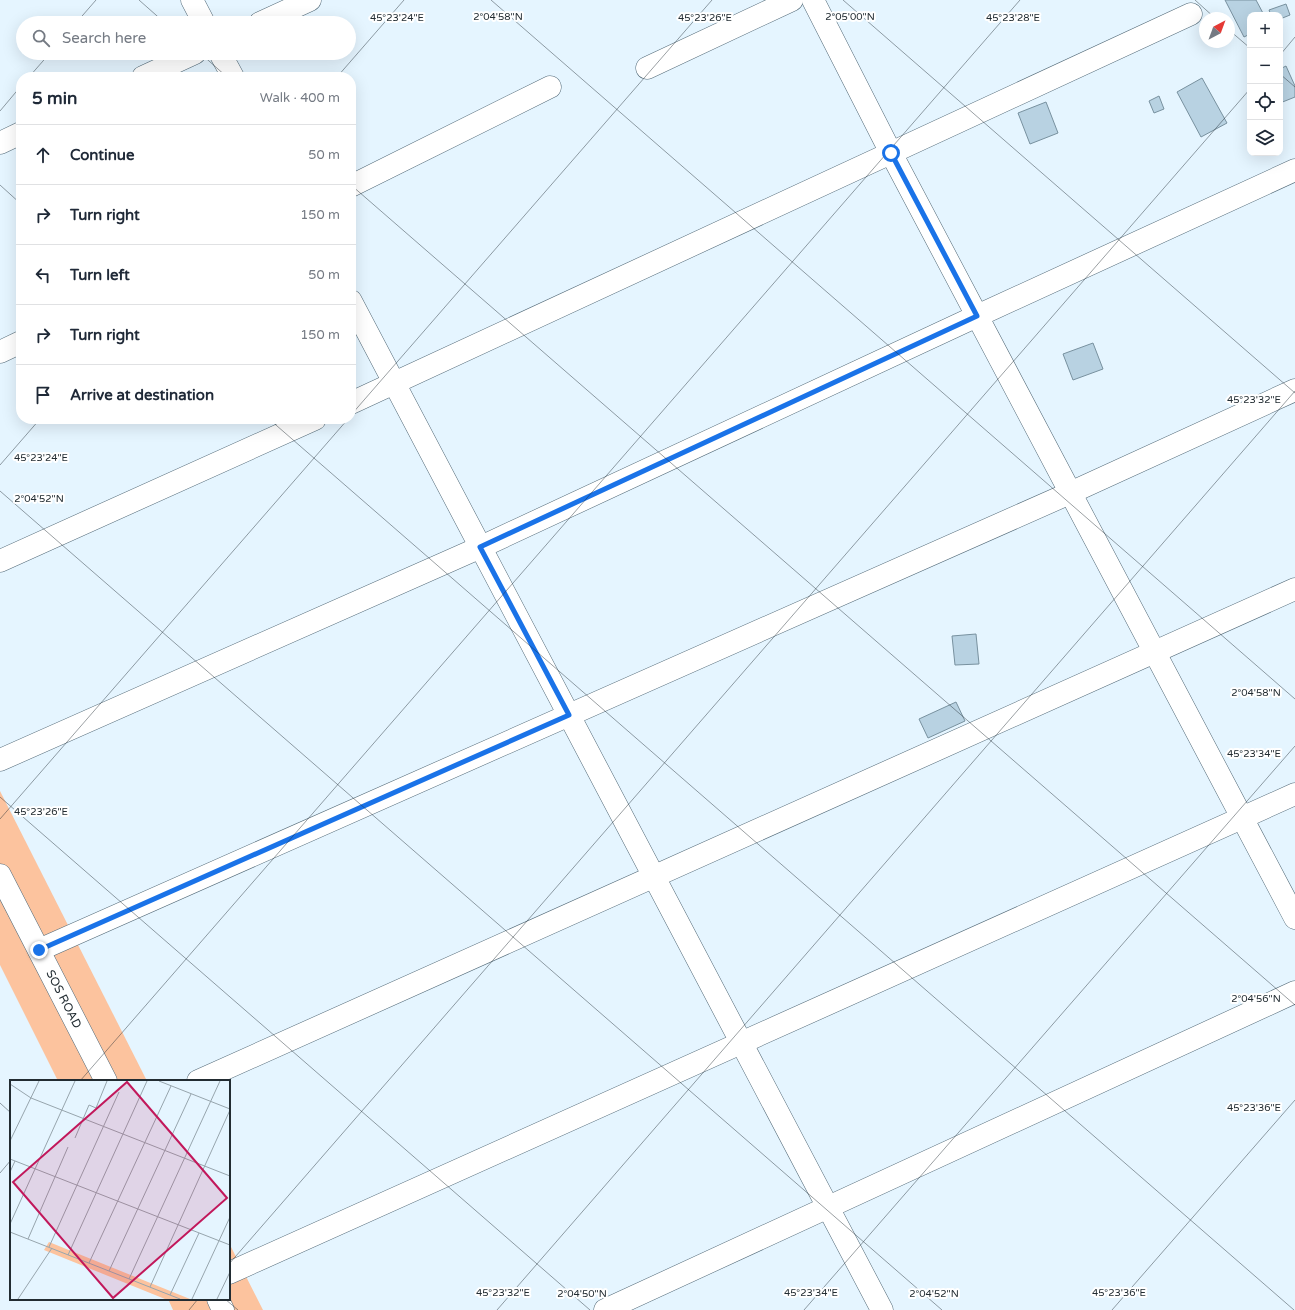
<!DOCTYPE html>
<html lang="en">
<head>
<meta charset="utf-8">
<style>
  :root { --surface:#fff; --page:#f6f6f7; --text:#1f2937; --muted:#747a83; --line:#e0e1e3 }
  body { margin:0; font-family:"Varela Round",sans-serif; background:var(--page); color:var(--text) }
  .controls { position:absolute; right:12px; top:12px; display:grid; overflow:hidden; border-radius:8px; box-shadow:0 4px 16px #0002 }
  .controls button { width:36px; height:36px; display:grid; place-items:center; padding:0; border:0; border-bottom:1px solid var(--line); background:var(--surface); color:var(--text); font:20px sans-serif }
  .compass { position:absolute; left:1199px; top:12px; width:36px; height:36px; border-radius:50%; background:var(--surface); box-shadow:0 4px 16px #0002; rotate:41deg }
  .stop { position:absolute; width:12px; height:12px; margin:-9px; border:3px solid #1a73e8; border-radius:50%; background:#fff }
  .stop.end { background:#1a73e8; border-color:#fff; box-shadow:0 1px 4px #0008 }
  .list { margin:0; padding:0; list-style:none }
  h2 { display:flex; justify-content:space-between; align-items:center; height:52px; margin:0; padding:0 16px; font-size:17px }
  h2 small { font-size:13px; font-weight:400; color:var(--muted) }
  .list li { display:grid; grid-template-columns:26px 1fr auto; gap:12px; align-items:center; box-sizing:border-box; height:60px; padding:0 16px; border-top:1px solid var(--line) }
  .list b { display:block; font-size:15px; white-space:nowrap }
  .list em { font-size:13px; font-style:normal; color:var(--muted) }
  .icon { flex:none; width:22px; height:22px; fill:none; stroke:currentColor; stroke-width:2; stroke-linecap:round; stroke-linejoin:round }
  .map { position:relative; flex:none; width:1295px; height:1310px; overflow:hidden }
  .search { position:absolute; background:var(--surface); box-shadow:0 4px 16px #0002; left:16px; top:16px; width:340px; height:44px; display:flex; align-items:center; gap:10px; box-sizing:border-box; padding:0 14px; border-radius:22px; color:var(--muted); font-size:15px }
  .panel { position:absolute; background:var(--surface); box-shadow:0 4px 16px #0002; left:16px; top:72px; width:340px; height:352px; border-radius:16px }
  .map>svg:first-child { display:block }
</style>
</head>
<body>
<div class="map">
<svg width="1295" height="1310" viewBox="0 0 1295 1310">
  <rect width="100%" height="100%" fill="#e5f5ff"/>
  <!-- green -->
  <g fill="#fcc39e">
    <path d="M0,791L147,1081H58L0,965Z"/>
    <path d="M229,1243L263,1310H173L168,1299H229Z"/>
  </g>
  <!-- building -->
  <g fill="#b8d2e2" stroke="#78919f">
    <path d="M1225,0H1256L1264,15H1250V34L1244,37Z"/>
    <path d="M1286,4L1290,15L1280,19V15H1271L1269,10Z"/>
    <path d="M1286,66L1295,86V97L1280,103V69Z"/>
    <path d="M1202,78L1227,123L1201,137L1177,92Z"/>
    <path d="M1159,96L1164,109L1154,113L1149,101Z"/>
    <path d="M1046,102L1058,133L1030,144L1018,113Z"/>
    <path d="M1093,343L1103,369L1073,380L1063,354Z"/>
    <path d="M976,634L979,664L955,665L952,636Z"/>
    <path d="M956,702L965,721L928,738L919,719Z"/>
  </g>
  <g fill="none" stroke-linecap="round" stroke-linejoin="round">
    <!-- minor casing -->
    <g stroke="#536a78" stroke-width="23">
      <g id="minor">
        <path d="M192,0L204,23"/>
        <path d="M813,0L891,153L1295,918"/>
        <path d="M260,23L310,0"/>
        <path d="M220,53L233,77"/>
        <path d="M647,68L792,0"/>
        <path d="M143,77L195,53"/>
        <path d="M0,143L21,133"/>
        <path d="M351,186L550,87"/>
        <path d="M351,301L882,1310"/>
        <path d="M0,352L21,342"/>
        <path d="M351,403L1191,14"/>
        <path d="M0,561L315,419"/>
        <path d="M0,760L481,547L977,316L1295,170"/>
        <path d="M0,875L106,1081"/>
        <path d="M39,950L1070,493L1295,390"/>
        <path d="M198,1081L1295,589"/>
        <path d="M229,1273L1295,794"/>
        <path d="M218,1299L223,1310"/>
        <path d="M605,1310L1295,992"/>
      </g>
    </g>
    <!-- minor -->
    <use href="#minor" stroke="#fff" stroke-width="22"/>
  </g>
  <g fill="none" stroke-linecap="round" stroke-linejoin="round">
    <!-- route -->
    <path stroke="#1a73e8" stroke-width="5" d="M39,950L569,715L480,547L977,316L891,153"/>
  </g>
  <!-- ticks -->
  <path fill="none" stroke="#222c32" stroke-width="1" stroke-opacity="0.45" d="M139,0L165,23M491,0L1295,699M843,0L1295,393M1195,0L1215,18M76,23L96,0M1229,30L1250,48M200,53L227,77M1280,55L1295,37M1280,74L1295,87M29,77L50,53M337,77L404,0M0,111L21,86M0,185L21,204M351,185L1295,1005M351,415L712,0M269,419L1294,1310M0,465L40,419M0,491L942,1310M0,797L590,1310M0,819L348,419M80,1081L1020,0M0,1103L11,1113M0,1173L11,1160M229,1264L1250,89M225,1299L238,1310M189,1310L198,1299M497,1310L1295,391M804,1310L1295,746M1112,1310L1295,1100"/>
  <g text-anchor="middle" stroke-width="4" stroke-linejoin="round" paint-order="stroke">
    <!-- street labels -->
    <g font-size="12" fill="#222c32" stroke="#fff">
      <text transform="translate(64 999) rotate(63)" y="4">SOS ROAD</text>
    </g>
  </g>
  <!-- overview -->
  <g transform="translate(10 1080)">
    <rect width="220" height="220" fill="#e5f5ff"/>
    <path d="M39,162L180,219H155L34,170Z" fill="#fcc39e"/>
    <path fill="none" stroke="#97a5ad" stroke-width="1" d="M149,1L220,29M0,4L21,18L220,96M65,58L79,25L86,28L97,1M0,61L29,1M0,79L220,165M0,92L5,81M0,144L65,1M0,152L170,219M18,159L58,67M39,167L109,12M58,175L137,1M79,183L161,6M99,191L181,14M119,199L210,1M140,207L220,30M160,215L189,153M8,219L42,168M182,219L220,137M207,219L220,192"/>
    <path fill="#c2185b" fill-opacity="0.15" stroke="#c2185b" stroke-width="2" d="M117,2L217,118L103,218L3,102Z"/>
    <rect width="220" height="220" fill="none" stroke="#222c32" stroke-width="2"/>
  </g>
  <g font-size="10" text-anchor="middle" fill="#222c32" stroke="#fff" stroke-width="4" stroke-linejoin="round" paint-order="stroke">
    <text x="498" y="20">2°04'58"N</text>
    <text x="850" y="20">2°05'00"N</text>
    <text x="397" y="21">45°23'24"E</text>
    <text x="705" y="21">45°23'26"E</text>
    <text x="1013" y="21">45°23'28"E</text>
    <text x="1254" y="403">45°23'32"E</text>
    <text x="41" y="461">45°23'24"E</text>
    <text x="39" y="502">2°04'52"N</text>
    <text x="1256" y="696">2°04'58"N</text>
    <text x="1254" y="757">45°23'34"E</text>
    <text x="41" y="815">45°23'26"E</text>
    <text x="1256" y="1002">2°04'56"N</text>
    <text x="1254" y="1111">45°23'36"E</text>
    <text x="503" y="1296">45°23'32"E</text>
    <text x="811" y="1296">45°23'34"E</text>
    <text x="1119" y="1296">45°23'36"E</text>
    <text x="582" y="1297">2°04'50"N</text>
    <text x="934" y="1297">2°04'52"N</text>
  </g>
</svg>
<div class="controls">
<button>+</button>
<button>−</button>
<button><svg class="icon" aria-label="locate" viewBox="0 0 24 24"><circle cx="12" cy="12" r="6"/><path d="M12 2v4M12 18v4M2 12h4M18 12h4"/></svg></button>
<button><svg class="icon" aria-label="layers" viewBox="0 0 24 24"><path d="M12 4l9 5-9 5-9-5zM3 14l9 5 9-5"/></svg></button>
</div>
<svg class="compass" viewBox="-18 -18 36 36"><path d="M0-13l5 13h-10z" fill="#e53935"/><path d="M0 13l5-13h-10z" fill="#747a83"/></svg>
<div class="stop" style="left:891px;top:153px"></div>
<div class="stop end" style="left:39px;top:950px"></div>
<div class="search"><svg class="icon" aria-label="search" viewBox="0 0 24 24"><circle cx="10" cy="10" r="6"/><path d="M15 15l6 6"/></svg>Search here</div>
<section class="panel">
<h2>5 min<small>Walk · 400 m</small></h2>
<ul class="list">
<li><svg class="icon" aria-label="ahead" viewBox="0 0 24 24"><path d="M12 20V5M6 11l6-6 6 6"/></svg><div><b>Continue</b></div><em>50 m</em></li>
<li><svg class="icon" aria-label="right" viewBox="0 0 24 24"><path d="M7 20v-9h11M14 6l5 5-5 5"/></svg><div><b>Turn right</b></div><em>150 m</em></li>
<li><svg class="icon" aria-label="left" viewBox="0 0 24 24"><path d="M17 20v-9H6M10 6l-5 5 5 5"/></svg><div><b>Turn left</b></div><em>50 m</em></li>
<li><svg class="icon" aria-label="right" viewBox="0 0 24 24"><path d="M7 20v-9h11M14 6l5 5-5 5"/></svg><div><b>Turn right</b></div><em>150 m</em></li>
<li><svg class="icon" aria-label="arrive" viewBox="0 0 24 24"><path d="M6 21V4h12l-3 4 3 4H6"/></svg><div><b>Arrive at destination</b></div></li>
</ul>
</section>
</div>
</body>
</html>
